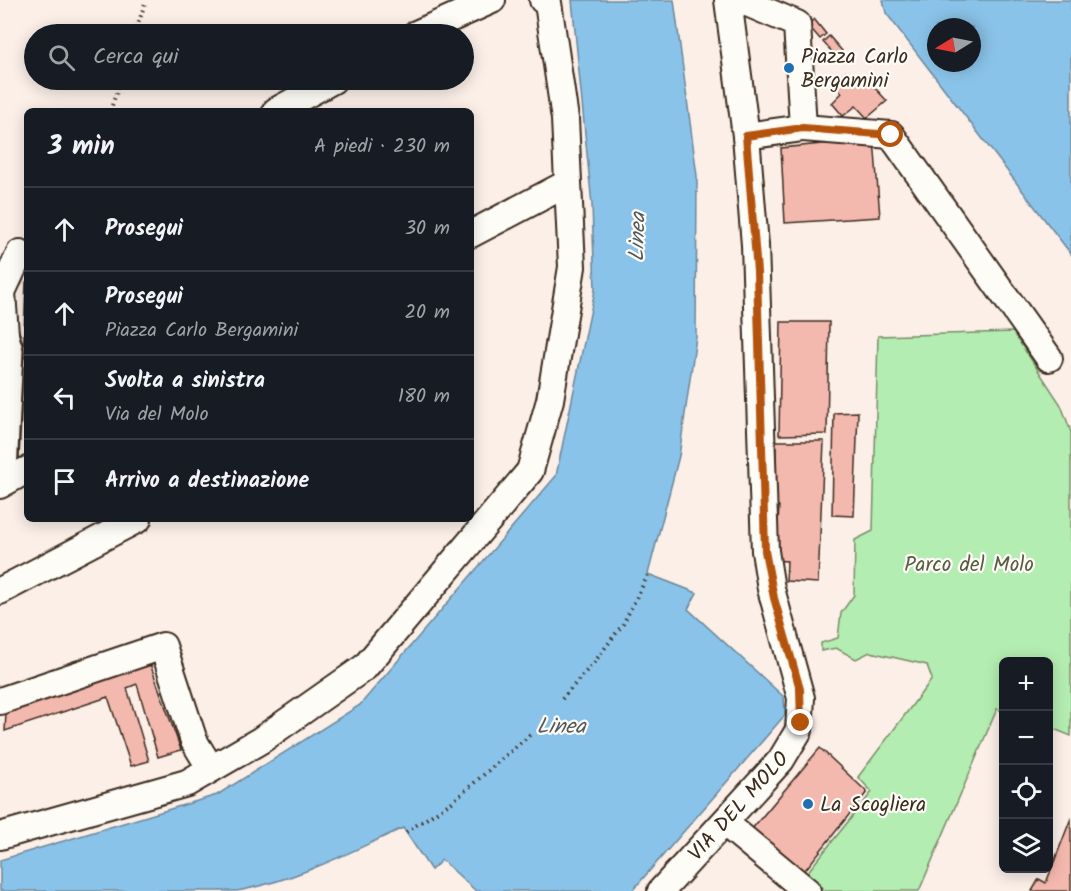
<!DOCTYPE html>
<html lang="it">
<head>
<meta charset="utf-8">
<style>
  :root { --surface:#171b24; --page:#20242c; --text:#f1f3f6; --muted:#9ea1a6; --line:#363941 }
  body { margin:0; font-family:Kalam,sans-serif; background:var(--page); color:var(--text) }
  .controls { position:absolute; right:18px; bottom:18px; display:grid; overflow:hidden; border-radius:9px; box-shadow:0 3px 15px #0003 }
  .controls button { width:54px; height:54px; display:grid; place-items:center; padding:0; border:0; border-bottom:2px solid var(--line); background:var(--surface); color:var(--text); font:30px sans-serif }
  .compass { position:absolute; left:927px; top:18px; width:54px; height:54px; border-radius:50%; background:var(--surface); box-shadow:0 3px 15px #0003; rotate:260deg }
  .stop { position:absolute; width:18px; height:18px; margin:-14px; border:4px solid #b45309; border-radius:50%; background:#fff }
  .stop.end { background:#b45309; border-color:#fff; box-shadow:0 2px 6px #0008 }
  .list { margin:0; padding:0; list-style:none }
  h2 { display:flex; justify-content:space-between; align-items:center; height:78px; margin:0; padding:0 24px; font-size:26px }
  h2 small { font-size:20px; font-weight:400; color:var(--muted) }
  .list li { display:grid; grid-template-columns:39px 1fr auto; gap:18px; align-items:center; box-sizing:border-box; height:84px; padding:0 24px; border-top:2px solid var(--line) }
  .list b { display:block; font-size:22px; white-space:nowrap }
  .list p { margin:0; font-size:20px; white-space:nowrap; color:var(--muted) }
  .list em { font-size:20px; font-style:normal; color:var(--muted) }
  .icon { flex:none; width:33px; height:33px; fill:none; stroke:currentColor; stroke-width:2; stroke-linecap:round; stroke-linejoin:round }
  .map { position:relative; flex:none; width:1071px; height:891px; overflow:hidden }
  .search { position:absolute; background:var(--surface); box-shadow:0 3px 15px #0003; left:24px; top:24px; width:450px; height:66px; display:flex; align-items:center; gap:15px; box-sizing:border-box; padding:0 21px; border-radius:33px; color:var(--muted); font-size:22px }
  .panel { position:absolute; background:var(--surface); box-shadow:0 3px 15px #0003; left:24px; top:108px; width:450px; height:414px; border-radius:9px }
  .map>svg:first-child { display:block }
</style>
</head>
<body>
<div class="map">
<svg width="1071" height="891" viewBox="0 0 1071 891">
  <rect width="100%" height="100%" fill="#fbefe8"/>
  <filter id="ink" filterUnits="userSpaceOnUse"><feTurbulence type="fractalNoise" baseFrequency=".0167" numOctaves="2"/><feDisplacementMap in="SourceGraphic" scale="12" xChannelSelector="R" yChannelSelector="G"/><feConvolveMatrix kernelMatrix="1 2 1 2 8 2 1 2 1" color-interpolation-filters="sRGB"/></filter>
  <g filter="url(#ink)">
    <!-- green -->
    <path fill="#b4edb1" stroke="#788c68" stroke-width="1.5" d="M1013,332L1061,405L1071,432V736L1049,727L1048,662H1004L1003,711L997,709L919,891H826L806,874L872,792L858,777L932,679L927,665L870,652L856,659L836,648L821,651V643L838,638L841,613L854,595L855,540L873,531L878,336Z"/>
    <!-- water -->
    <g fill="#8ac3e9" stroke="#6a8698" stroke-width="1.5" fill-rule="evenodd">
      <path d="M572,0H674L697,176L696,337L679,456L648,574L697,593L688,609L784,697L785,715L632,891H476L442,860L431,870L403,828C348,853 297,880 237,891H0V860L217,795L360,705L556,476L595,290L592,205Z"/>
      <path d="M883,0H1071V254L886,13ZM936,27H972V63H936Z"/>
    </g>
    <!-- building -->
    <g fill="#f4b9ae" stroke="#3b2a1e" stroke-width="1.5">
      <path d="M814,19L826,34L820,39L808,25Z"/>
      <path d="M829,36L842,51L836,56L823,42Z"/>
      <path d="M845,72L854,83L864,76L887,101L867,118L856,106L843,116L832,103L842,93L833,82Z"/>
      <path d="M874,139L880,217L785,223L781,148Z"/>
      <path d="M27,281V356L23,358L26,282Z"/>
      <path d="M781,322H829L827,434L779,435Z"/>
      <path d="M858,412L854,516L832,515L834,413Z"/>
      <path d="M776,441H824L818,583L786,581L787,561L770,560L777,540L779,506L771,504L775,485Z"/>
      <path d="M149,661L181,750L158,757L137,684L127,688L149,761L131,766L108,697L5,731L6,713Z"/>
      <path d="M820,748L867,792L802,874L751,830Z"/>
      <path d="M1071,818V891H1032L1039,879L1046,883Z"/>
    </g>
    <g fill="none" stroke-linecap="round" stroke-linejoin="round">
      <!-- street casing -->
      <g stroke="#3b2a1e" stroke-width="30">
        <g id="street">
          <path d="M740,0L797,24L803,128L746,136"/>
          <path d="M416,34L492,0"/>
          <path d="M276,111L333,80"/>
          <path d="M803,128L891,135L1049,358"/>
          <path d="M471,234L568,183"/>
          <path d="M6,348L2,292L20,253"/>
          <path d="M0,485L27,470"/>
          <path d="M0,591L138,519"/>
          <path d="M0,701L163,646L194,741L211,769"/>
          <path d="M725,823L807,891"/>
          <path d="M0,836L187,783L261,740L365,667L530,471L550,400L572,267L565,119L548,3L543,0"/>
          <path d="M661,891L781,760L799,730L801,698L771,589L765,551L755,245L746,136L728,0"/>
        </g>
      </g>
      <!-- secondary casing -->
      <g stroke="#3b2a1e" stroke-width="38">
        <path id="secondary" d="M0,331L6,351L0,472"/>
      </g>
      <!-- path -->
      <g stroke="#3b2a1e" stroke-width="4" stroke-dasharray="1.5 4.5" stroke-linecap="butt">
        <path d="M135,34L146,0"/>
        <path d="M110,111L121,80"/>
        <path d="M562,699L596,660L623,624L648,575"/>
        <path d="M406,832L452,802L532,733"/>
      </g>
      <!-- street -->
      <use href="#street" stroke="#fdfcf7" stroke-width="26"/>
      <!-- secondary -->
      <use href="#secondary" stroke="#fdfcf7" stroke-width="33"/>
    </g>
  </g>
  <g fill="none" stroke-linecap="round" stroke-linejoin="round" filter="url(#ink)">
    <!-- route -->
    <path stroke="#b45309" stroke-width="8" d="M801,723L800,689L774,598L765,551L757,272L746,136L803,128L891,135"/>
  </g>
  <!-- markers -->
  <g fill="#1f6fb2" stroke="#fdfcf7" stroke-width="2">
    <circle cx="789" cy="68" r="6"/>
    <circle cx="808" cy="804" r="6"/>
  </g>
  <g text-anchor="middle" stroke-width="4.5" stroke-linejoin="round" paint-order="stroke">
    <!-- poi labels -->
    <g font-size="21" fill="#3b2a1e" stroke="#fdfcf7" text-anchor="start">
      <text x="801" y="63">Piazza Carlo<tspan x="801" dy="24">Bergamini</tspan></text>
      <text x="820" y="811">La Scogliera</text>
    </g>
    <!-- park labels -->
    <g font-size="21" fill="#595b43" stroke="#fdfcf7">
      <text x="969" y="571">Parco del Molo</text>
    </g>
    <!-- street labels -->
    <g font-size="21" fill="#3b2a1e" stroke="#fdfcf7">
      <text transform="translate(738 806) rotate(-48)" y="7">VIA DEL MOLO</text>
    </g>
    <!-- water labels -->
    <g font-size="22" font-style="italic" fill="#53585b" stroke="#fdfcf7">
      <text transform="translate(636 237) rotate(-88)" y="8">Linea</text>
      <text x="561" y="733">Linea</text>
    </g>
  </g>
</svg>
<div class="controls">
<button>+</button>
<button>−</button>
<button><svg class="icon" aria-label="locate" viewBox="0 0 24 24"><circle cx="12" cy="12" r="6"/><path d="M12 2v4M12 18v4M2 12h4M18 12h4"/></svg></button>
<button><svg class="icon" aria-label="layers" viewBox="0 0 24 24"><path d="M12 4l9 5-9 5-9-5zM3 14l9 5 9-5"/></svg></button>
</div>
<svg class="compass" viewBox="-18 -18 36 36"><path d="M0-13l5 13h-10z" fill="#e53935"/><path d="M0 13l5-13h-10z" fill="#9ea1a6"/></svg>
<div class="stop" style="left:891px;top:135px"></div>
<div class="stop end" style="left:801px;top:723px"></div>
<div class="search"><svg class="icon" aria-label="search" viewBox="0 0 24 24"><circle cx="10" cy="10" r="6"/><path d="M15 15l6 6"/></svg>Cerca qui</div>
<section class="panel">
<h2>3 min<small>A piedi · 230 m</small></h2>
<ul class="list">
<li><svg class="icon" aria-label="ahead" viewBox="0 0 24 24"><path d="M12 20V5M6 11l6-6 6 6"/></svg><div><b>Prosegui</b></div><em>30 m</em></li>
<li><svg class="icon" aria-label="ahead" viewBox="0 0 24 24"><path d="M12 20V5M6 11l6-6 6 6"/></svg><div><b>Prosegui</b><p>Piazza Carlo Bergamini</p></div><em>20 m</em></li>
<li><svg class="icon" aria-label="left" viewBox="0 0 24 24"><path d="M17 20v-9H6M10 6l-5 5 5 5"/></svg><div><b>Svolta a sinistra</b><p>Via del Molo</p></div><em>180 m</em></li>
<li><svg class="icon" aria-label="arrive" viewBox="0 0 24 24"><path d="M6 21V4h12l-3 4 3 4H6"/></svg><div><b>Arrivo a destinazione</b></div></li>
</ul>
</section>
</div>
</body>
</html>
